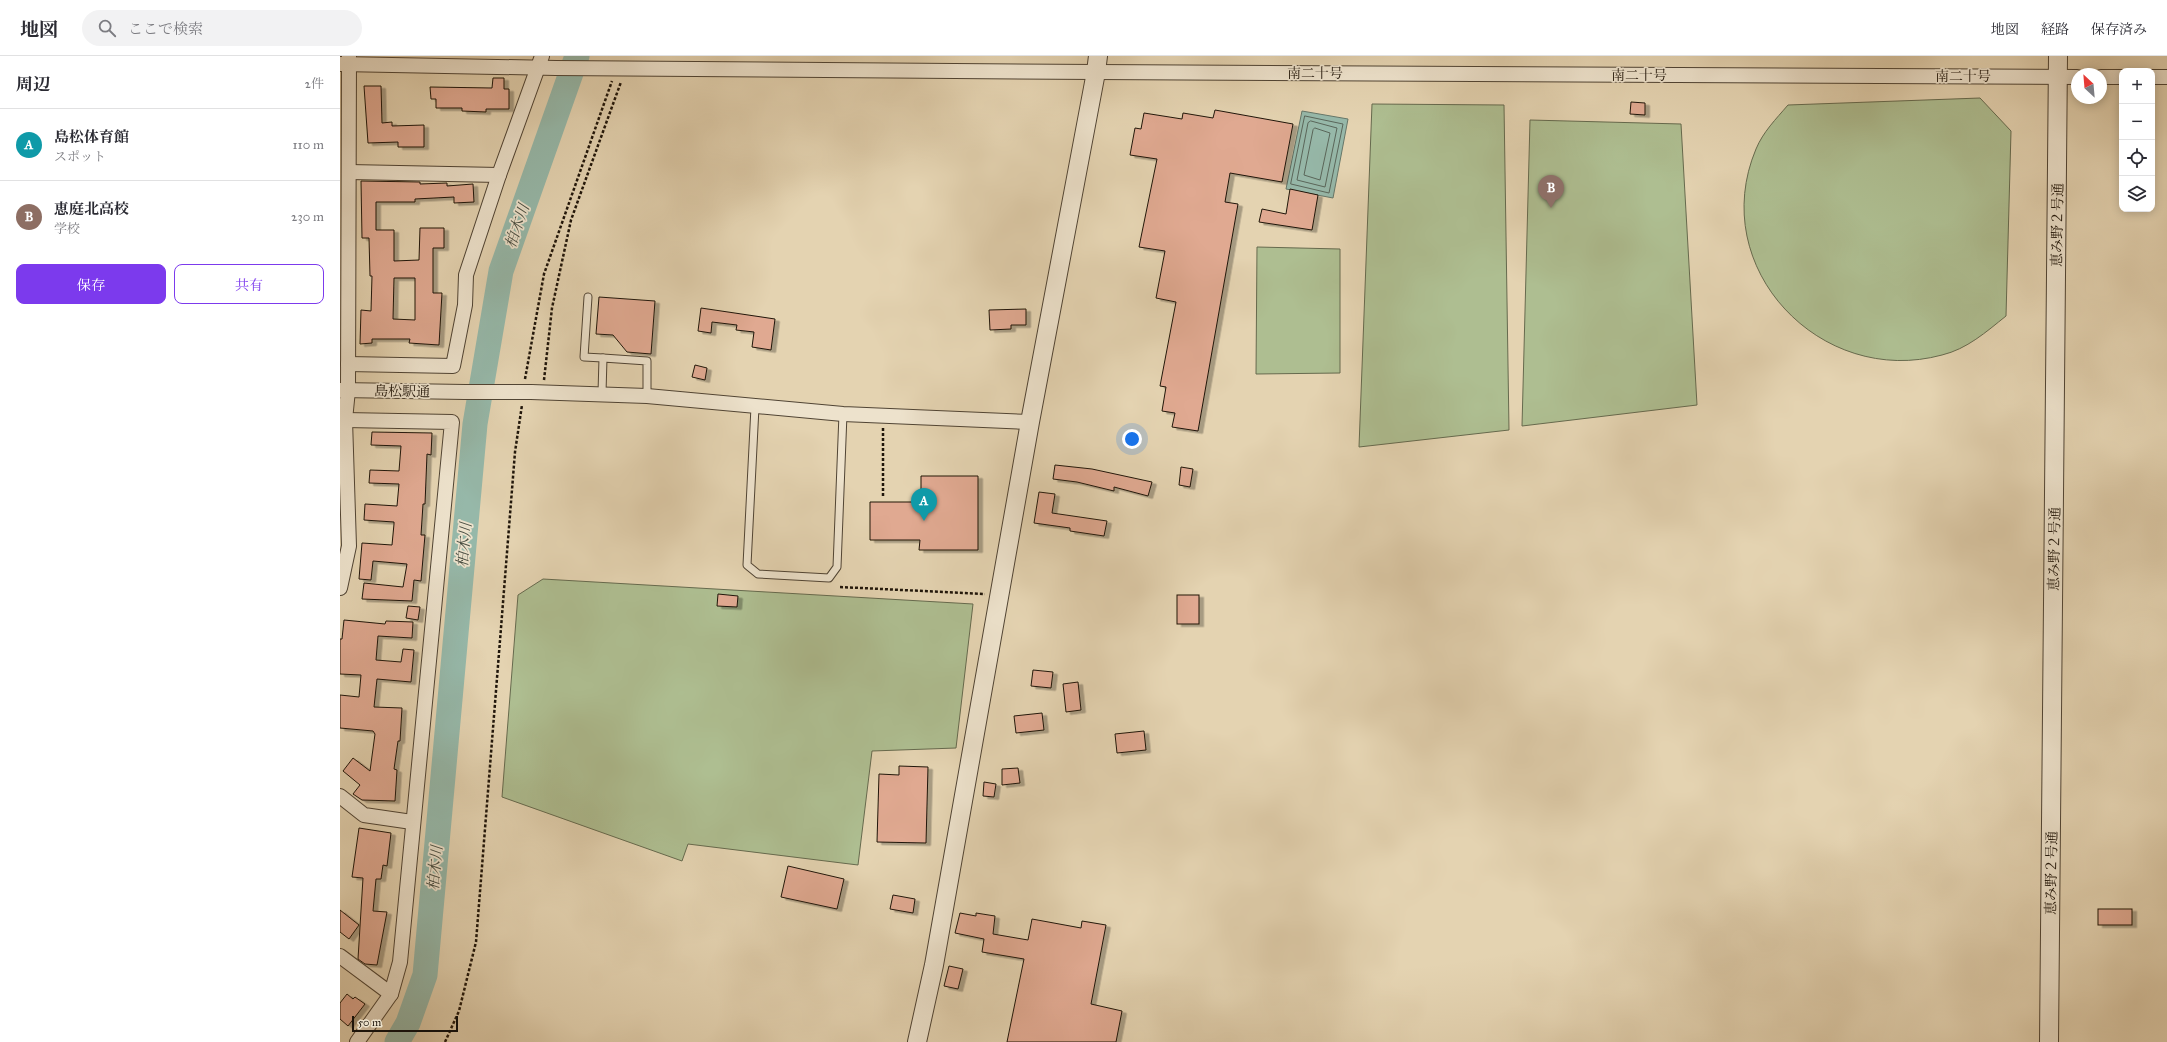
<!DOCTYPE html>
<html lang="ja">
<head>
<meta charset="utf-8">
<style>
  :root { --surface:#fff; --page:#f2f2f3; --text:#2b2b33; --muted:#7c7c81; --line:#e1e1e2; --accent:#7c3aed }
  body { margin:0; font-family:"IM FELL Great Primer","Noto Serif JP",serif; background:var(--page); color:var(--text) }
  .controls { position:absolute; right:12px; top:12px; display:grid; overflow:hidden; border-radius:8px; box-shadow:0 2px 10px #0003 }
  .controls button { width:36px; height:36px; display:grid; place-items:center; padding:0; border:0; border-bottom:1px solid var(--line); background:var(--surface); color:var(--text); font:20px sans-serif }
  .compass { position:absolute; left:1731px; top:12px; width:36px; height:36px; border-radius:50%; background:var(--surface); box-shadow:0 2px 10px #0003; rotate:334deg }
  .scale { position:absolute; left:12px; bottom:10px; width:106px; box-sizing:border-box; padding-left:4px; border:2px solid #1f150a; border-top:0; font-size:11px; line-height:14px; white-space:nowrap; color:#1f150a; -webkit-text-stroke:3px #ede2cc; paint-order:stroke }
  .you { position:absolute; left:792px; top:383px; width:14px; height:14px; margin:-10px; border:3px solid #fff; border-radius:50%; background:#1a73e8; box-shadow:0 0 0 6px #1a73e833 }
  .badge { display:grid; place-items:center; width:26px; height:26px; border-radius:50%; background:var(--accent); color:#fff; font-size:13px; font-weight:700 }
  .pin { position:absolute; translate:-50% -33px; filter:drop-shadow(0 1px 2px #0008) }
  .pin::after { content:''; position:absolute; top:21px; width:14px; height:12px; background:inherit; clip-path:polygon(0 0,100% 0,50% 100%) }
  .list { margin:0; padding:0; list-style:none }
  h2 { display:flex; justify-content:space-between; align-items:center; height:52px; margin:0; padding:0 16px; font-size:17px }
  h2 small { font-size:13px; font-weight:400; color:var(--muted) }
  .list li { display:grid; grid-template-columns:26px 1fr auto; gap:12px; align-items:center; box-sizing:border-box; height:72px; padding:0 16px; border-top:1px solid var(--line) }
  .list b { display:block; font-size:15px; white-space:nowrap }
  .list p { margin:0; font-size:13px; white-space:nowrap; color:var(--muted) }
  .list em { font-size:13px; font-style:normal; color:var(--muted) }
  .actions { display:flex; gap:8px; padding:12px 16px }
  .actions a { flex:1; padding:9px 0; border:1px solid var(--accent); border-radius:8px; text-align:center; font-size:14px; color:var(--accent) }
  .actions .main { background:var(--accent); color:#fff }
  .icon { flex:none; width:22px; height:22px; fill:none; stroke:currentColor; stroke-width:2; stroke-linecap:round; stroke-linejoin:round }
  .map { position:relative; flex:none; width:1827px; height:986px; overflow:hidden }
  header { display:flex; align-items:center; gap:24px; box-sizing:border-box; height:56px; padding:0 20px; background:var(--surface); border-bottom:1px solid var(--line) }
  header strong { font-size:19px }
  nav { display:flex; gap:22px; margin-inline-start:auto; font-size:14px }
  .search { width:280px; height:36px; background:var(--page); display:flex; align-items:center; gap:10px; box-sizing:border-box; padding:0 14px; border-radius:22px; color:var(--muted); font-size:15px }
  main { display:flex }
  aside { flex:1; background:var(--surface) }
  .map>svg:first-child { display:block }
</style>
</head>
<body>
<header>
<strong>地図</strong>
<div class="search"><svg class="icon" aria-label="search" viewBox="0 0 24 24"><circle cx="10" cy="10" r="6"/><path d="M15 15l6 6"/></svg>ここで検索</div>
<nav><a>地図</a><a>経路</a><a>保存済み</a></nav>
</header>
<main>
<aside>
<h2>周辺<small>2件</small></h2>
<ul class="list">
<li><span class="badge" style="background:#0f9aa8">A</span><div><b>島松体育館</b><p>スポット</p></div><em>110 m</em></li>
<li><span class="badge" style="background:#8d6e63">B</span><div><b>恵庭北高校</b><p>学校</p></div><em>230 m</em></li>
</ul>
<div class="actions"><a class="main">保存</a><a>共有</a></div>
</aside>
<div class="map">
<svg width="1827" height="986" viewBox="0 0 1827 986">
  <defs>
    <filter id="shadow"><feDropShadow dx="4.5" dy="2.5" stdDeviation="0" flood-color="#0004"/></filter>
  </defs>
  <rect width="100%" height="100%" fill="#e4d3b1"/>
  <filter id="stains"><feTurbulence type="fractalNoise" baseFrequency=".005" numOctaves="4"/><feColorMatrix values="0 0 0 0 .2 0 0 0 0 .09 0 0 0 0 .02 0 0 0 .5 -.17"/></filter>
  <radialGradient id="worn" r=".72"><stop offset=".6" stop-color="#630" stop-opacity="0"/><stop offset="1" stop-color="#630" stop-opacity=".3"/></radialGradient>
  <!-- green -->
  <g fill="#aebe91" stroke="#666a4e">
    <path d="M1640,42L1671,75L1666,260C1646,276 1627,293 1602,299C1481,332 1366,212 1416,93C1423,76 1436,63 1448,49Z"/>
    <path d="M1032,48L1164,49L1169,374L1019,391Z"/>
    <path d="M1190,64L1341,68L1357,349L1182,370Z"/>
    <path d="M917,191L1000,193V317L916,318Z"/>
    <path d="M203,523L633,548L616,692L532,695L518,809L348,788L342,805L162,741L178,539Z"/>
  </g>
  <!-- water -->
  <path fill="#96b8a9" stroke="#667769" d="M962,55L1008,63L993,142L946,133Z"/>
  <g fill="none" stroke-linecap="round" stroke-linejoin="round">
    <!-- shore -->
    <g stroke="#5a665a" stroke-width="1">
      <path d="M965,60L1003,68L989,137L951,128Z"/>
      <path d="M971,65L997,72L985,131L957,124L968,67Z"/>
      <path d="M975,72L990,77L980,124L964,119L973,74Z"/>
    </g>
    <!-- river -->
    <path stroke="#96b8a9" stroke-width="25" d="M57,986L68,967L85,919L135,368L161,215L237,0"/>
  </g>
  <!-- building -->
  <g fill="#e0a991" stroke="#1f150a" fill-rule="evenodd" filter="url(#shadow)">
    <path d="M153,22H164V33H169V53H146V56L122,55V52H96V43H91L90,31L152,32Z"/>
    <path d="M24,30H41L42,67L52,66V70L84,69V91H58V86L28,87Z"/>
    <path d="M1291,46L1305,47V59L1290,58Z"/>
    <path d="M875,54L953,68L942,126L890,117L885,146L898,148L858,375L832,371L835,357L822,355L826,331L820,330L836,246L816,242L825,195L799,191L817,103L790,99L795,72L801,73L804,57L842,63L843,57L873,62Z"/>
    <path d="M21,125L80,126V128L107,127V130L133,128L134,146L114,147V141L75,143V146H36V174H54V205L79,204L80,172H104V192H93V237H102L99,289L69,287L70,283H32V287L20,288L21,254L31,255L32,220H30L29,182H22ZM54,222H75V264L53,263Z"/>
    <path d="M950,133L978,139L972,174L919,166L922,153L946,158Z"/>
    <path d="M259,241L315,245L311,298L287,296L273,279L256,278Z"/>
    <path d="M361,252L435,263L431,294L412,291L414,276L396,274L397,269L372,266L371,277L358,275Z"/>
    <path d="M686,253V269H671V273L650,274L649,254Z"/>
    <path d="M355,309L367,312L365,324L352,321Z"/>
    <path d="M32,376L92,377L91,399L87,398L85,448H83L81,479H85L81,525L74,524L72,545L22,543L24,527L63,531L67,508L33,505L31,524L19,523L22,487L52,489L54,468V466L24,464L25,448L57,450L59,428L29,427L30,414L59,415L61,390L31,389Z"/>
    <path d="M715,409L752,413L812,426L808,440L774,431V435L737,426L713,423Z"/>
    <path d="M841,411L853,413L850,431L839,429Z"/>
    <path d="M581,420H638V494H579L580,484H530V446H581Z"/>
    <path d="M699,436L715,438L712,457L767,465L764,480L730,475V472L694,467Z"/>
    <path d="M378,538L398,540L397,551L377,550Z"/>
    <rect x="837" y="539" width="22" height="29"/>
    <path d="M68,550L80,551L78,564L66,562Z"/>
    <path d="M4,564L45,568L46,565L73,566L72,582L38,580L36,604L61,606L63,593L74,594L71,626L37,623L34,651L62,652L60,685H58L54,713L57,714L55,745L22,744L13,738L20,729L3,715L13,702L30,715L35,678L33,675L0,672V639L19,641L21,619L0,618V583H2Z"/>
    <path d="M693,614L713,616L711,632L691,630Z"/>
    <path d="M738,626L741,654L726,656L723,628Z"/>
    <path d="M702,657L704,674L676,677L674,660Z"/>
    <path d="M804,675L806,694L777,697L775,678Z"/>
    <path d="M559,710L588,711L586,787L537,786L539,718L559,719Z"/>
    <path d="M678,712L680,727L662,729V713Z"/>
    <path d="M644,726L656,728L654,741L643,740Z"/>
    <path d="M19,772L51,777L47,810L43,809L41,823H36L33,855L47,856L37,909L25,908L18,903L23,822L12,821Z"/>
    <path d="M448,810L504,823L497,853L441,841Z"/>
    <path d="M553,839L575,843L573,857L550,853Z"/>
    <rect x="1758" y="853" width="34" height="16"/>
    <path d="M0,854L19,869L9,883L0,876Z"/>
    <path d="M620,857L636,860V857L655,860L653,878L688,884L692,863L741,872L742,865L766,869L751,948L782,955L776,986H667L684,903L642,896L644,883L615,877Z"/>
    <path d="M609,910L623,913L618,933L604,930Z"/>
    <path d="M7,938L13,943L15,941L25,948L8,970L0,963V947Z"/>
  </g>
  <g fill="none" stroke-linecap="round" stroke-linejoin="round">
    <!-- service casing -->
    <g stroke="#504434" stroke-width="9">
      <g id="service">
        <path d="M248,241L244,301L263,302"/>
        <path d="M262,337L263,302L307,305V340"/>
        <path d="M415,351L407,509L418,518L489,522L497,511L503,358"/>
      </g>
    </g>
    <!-- minor casing -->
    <g stroke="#504434" stroke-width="16">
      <g id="minor">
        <path d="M0,8L216,12L756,16L1737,21"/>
        <path d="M1761,21H1782"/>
        <path d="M1812,21H1827"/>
        <path d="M9,116L159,119"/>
        <path d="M8,308L113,310L125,249L126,219L159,119L202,0"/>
        <path d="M0,334L125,336"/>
        <path d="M191,336L307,340L503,358L690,366"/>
        <path d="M5,364L112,366L60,906L51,938L17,986"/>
        <path d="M0,532L9,490L5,364L8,334L9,0"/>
        <path d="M0,740L24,759L72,766"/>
        <path d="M0,900L51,938"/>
      </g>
    </g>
    <!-- tertiary casing -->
    <g stroke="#504434" stroke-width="20">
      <g id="tertiary">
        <path d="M577,986L594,909L690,366L756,16L758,0"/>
        <path d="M1709,986L1718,0"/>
      </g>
    </g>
    <!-- path -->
    <g stroke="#1f150a" stroke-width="2.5" stroke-dasharray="3 2" stroke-linecap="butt">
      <path d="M185,323L204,218L272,25"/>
      <path d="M204,324L212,252L231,164L281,26"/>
      <path d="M543,372V441"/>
      <path d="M500,531L645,538"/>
      <path d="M105,986L119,955L136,886L175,396L182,349"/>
    </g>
    <!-- service -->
    <use href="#service" stroke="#ede2cc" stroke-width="7"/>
    <!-- minor -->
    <use href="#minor" stroke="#ede2cc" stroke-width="14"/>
    <!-- tertiary -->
    <use href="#tertiary" stroke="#ede2cc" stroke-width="18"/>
    <!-- minor-bridge casing -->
    <g stroke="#504434" stroke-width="16" stroke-linecap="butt">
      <path id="minor-bridge" d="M125,336H191"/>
    </g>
    <!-- minor-bridge -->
    <use href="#minor-bridge" stroke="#ede2cc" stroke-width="14"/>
  </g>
  <g text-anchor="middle" stroke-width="3.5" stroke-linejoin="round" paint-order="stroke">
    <!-- street labels -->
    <g font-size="14" fill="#1f150a" stroke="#ede2cc">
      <text x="975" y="22">南二十号</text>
      <text x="1299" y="24">南二十号</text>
      <text x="1623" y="25">南二十号</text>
      <text transform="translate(1717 169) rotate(-89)" y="5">恵み野２号通</text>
      <text transform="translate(62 335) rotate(1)" y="5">島松駅通</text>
      <text transform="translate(1714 493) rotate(-89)" y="5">恵み野２号通</text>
      <text transform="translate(1711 817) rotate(-89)" y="5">恵み野２号通</text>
    </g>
    <!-- water labels -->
    <g font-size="15" font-style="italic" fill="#494e42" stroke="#ede2cc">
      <text transform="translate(177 170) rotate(-71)" y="5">柏木川</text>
      <text transform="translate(124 489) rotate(-85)" y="5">柏木川</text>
      <text transform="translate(95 812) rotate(-85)" y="5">柏木川</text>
    </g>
  </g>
  <rect width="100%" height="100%" filter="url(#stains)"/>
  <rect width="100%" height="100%" fill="url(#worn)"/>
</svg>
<div class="controls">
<button>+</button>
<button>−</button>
<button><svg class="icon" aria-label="locate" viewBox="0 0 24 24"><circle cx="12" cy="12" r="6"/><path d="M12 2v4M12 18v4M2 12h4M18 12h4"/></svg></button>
<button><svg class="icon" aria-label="layers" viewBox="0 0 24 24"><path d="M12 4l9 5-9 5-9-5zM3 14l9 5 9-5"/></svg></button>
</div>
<svg class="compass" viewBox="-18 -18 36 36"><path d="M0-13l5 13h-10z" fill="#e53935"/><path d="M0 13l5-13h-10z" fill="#7c7c81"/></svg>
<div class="scale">50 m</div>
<div class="you"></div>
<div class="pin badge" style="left:584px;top:465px;background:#0f9aa8">A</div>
<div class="pin badge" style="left:1211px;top:152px;background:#8d6e63">B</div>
</div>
</main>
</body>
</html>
